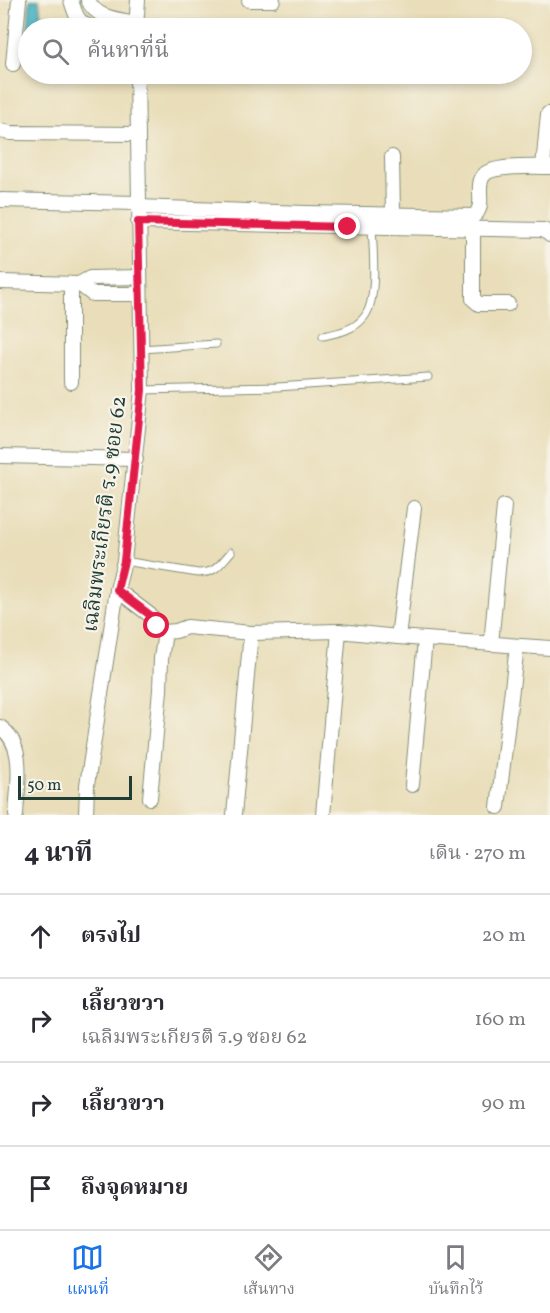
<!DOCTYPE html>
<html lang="th">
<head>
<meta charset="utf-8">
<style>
  :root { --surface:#fff; --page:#f7f7f7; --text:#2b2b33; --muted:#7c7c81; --line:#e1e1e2; --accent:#1a73e8 }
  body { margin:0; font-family:Vollkorn,"Noto Serif Thai",serif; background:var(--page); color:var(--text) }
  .scale { position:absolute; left:18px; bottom:15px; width:114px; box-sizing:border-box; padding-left:6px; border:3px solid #1f3d34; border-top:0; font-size:16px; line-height:21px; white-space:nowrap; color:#1f3d34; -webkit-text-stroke:4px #f7f3e8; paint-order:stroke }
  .stop { position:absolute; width:18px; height:18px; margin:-14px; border:4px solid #e11d48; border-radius:50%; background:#fff }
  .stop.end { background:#e11d48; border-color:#fff; box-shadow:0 2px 6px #0008 }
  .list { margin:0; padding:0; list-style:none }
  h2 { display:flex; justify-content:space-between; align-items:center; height:78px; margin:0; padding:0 24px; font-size:26px }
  h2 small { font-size:20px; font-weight:400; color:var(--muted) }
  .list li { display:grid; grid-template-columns:39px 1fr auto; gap:18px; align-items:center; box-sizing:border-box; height:84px; padding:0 24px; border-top:2px solid var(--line) }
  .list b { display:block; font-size:22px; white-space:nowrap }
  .list p { margin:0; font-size:20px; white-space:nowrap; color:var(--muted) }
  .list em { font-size:20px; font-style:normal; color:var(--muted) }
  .icon { flex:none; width:33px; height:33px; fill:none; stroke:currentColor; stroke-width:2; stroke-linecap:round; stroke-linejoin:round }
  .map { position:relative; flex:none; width:550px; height:815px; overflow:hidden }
  .search { position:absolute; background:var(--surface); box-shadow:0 3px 9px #0003; left:18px; right:18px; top:18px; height:66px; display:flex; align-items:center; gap:15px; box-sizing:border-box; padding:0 21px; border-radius:33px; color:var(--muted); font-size:22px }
  .sheet { height:414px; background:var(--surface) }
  nav { display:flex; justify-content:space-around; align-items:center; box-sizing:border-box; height:84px; border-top:2px solid var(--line); background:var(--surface); font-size:16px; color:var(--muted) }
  nav a { display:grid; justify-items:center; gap:3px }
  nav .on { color:var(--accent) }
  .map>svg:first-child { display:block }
</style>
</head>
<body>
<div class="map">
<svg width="550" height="815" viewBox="0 0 550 815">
  <rect width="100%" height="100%" fill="#f7f3e8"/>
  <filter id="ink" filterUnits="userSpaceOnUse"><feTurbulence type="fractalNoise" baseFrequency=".0167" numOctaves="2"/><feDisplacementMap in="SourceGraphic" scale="12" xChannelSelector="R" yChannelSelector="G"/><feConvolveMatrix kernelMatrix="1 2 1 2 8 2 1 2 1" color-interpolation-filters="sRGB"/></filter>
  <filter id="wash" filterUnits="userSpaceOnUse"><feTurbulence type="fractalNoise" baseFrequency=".008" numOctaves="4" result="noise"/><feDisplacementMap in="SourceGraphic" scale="24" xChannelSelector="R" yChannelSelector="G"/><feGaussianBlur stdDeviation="1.35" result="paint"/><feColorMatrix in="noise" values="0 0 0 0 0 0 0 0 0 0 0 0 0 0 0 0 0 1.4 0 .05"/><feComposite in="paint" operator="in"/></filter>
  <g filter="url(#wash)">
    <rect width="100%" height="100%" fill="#e9deb9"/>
    <!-- water -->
    <path fill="#3faebc" stroke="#2f7678" stroke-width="1.5" d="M30,0H39L41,16L46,28H28V55H26Z"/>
  </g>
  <g filter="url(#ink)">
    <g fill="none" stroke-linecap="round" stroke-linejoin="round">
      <!-- lane casing -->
      <g stroke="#848e76" stroke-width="9">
        <g id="lane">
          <path d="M323,336C338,333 355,330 365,316C378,298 373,249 372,227"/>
          <path d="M141,349L216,344"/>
          <path d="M142,390L277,387L428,377"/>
          <path d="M124,561L198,573C216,573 219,565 231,552"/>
        </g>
      </g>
      <!-- street casing -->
      <g stroke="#848e76" stroke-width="16">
        <g id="street">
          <path d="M71,0C75,14 78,24 93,28"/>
          <path d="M88,0C96,19 118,19 136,23"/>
          <path d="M249,0H273"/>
          <path d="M136,28L138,0"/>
          <path d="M13,64L19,0"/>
          <path d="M237,74H242"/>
          <path d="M0,131L11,133L137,134"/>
          <path d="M392,157L393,214"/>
          <path d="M543,167L548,114"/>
          <path d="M0,200L138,203"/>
          <path d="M138,207L306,213L474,216C487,205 474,186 484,175C492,165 536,167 550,167"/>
          <path d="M138,222L544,230L550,235"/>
          <path d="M473,229V299L479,304H508"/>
          <path d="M0,282L79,284L90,278L140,277"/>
          <path d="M71,284V382"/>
          <path d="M79,284L92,294H140"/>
          <path d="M0,456L136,459"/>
          <path d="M117,590L150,615L157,626L165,632"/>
          <path d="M398,637L414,508"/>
          <path d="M491,644L504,506"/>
          <path d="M0,727C27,745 17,788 16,815"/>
          <path d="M412,785L425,639"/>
          <path d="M150,798L160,690L161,659L165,632L176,631L187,627L251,633L339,631L398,637L550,648"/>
          <path d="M498,807L517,646"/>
          <path d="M86,815L87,785L117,590L124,561L142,390L137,74"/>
          <path d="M234,815L251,633"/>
          <path d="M323,815L339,631"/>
        </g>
      </g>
      <!-- lane -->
      <use href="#lane" stroke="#fff" stroke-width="7"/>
      <!-- street -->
      <use href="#street" stroke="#fff" stroke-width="14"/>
    </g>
  </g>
  <g fill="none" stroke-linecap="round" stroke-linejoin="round" filter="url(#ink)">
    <!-- route -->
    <path stroke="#e11d48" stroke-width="8" d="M157,626L150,615L117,590L124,561L142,390L138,222L348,227"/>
  </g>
  <g text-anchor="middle" stroke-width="4.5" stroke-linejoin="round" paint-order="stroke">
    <!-- street labels -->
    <g font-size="21" fill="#1f3d34" stroke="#f7f3e8">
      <text transform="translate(104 514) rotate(-83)" y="7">เฉลิมพระเกียรติ ร.9 ซอย 62</text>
    </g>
  </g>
</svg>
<div class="scale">50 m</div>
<div class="stop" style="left:157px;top:626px"></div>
<div class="stop end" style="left:348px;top:227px"></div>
<div class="search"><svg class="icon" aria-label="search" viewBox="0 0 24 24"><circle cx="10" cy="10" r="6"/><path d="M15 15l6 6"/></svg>ค้นหาที่นี่</div>
</div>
<section class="sheet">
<h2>4 นาที<small>เดิน · 270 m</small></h2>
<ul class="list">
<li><svg class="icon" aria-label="ahead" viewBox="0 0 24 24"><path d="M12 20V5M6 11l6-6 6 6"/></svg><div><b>ตรงไป</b></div><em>20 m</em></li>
<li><svg class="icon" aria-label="right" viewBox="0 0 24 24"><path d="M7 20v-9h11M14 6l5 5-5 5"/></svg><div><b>เลี้ยวขวา</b><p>เฉลิมพระเกียรติ ร.9 ซอย 62</p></div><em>160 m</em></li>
<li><svg class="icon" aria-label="right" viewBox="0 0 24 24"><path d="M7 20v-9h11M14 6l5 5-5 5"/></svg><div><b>เลี้ยวขวา</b></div><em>90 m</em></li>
<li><svg class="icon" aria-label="arrive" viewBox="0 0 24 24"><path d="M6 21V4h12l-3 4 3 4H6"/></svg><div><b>ถึงจุดหมาย</b></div></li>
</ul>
</section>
<nav>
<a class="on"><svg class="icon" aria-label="map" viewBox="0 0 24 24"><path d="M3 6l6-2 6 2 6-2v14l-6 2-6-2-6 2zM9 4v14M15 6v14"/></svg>แผนที่</a>
<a><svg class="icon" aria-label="directions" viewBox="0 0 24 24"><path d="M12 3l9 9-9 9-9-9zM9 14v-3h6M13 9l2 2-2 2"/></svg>เส้นทาง</a>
<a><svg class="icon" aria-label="saved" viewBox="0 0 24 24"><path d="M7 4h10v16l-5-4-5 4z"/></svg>บันทึกไว้</a>
</nav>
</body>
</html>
